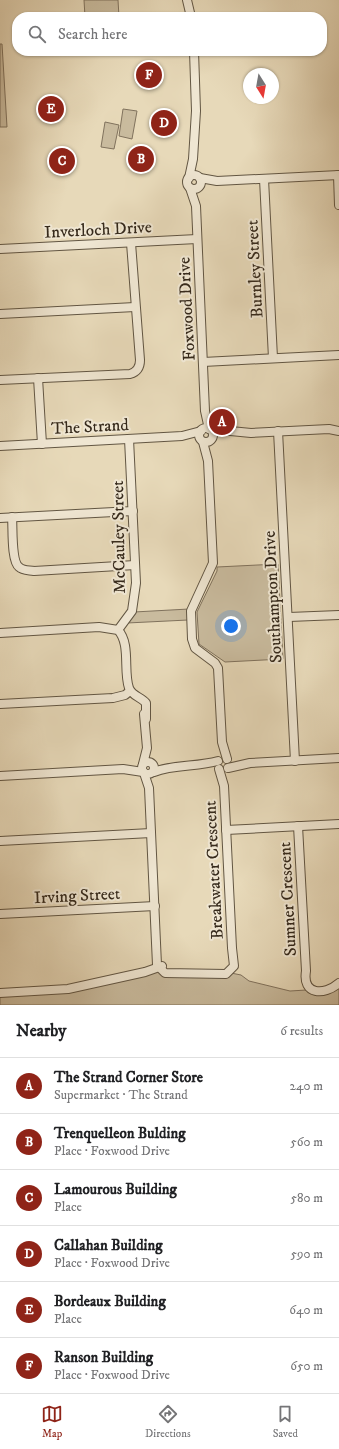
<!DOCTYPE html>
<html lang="en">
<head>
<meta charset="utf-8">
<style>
  :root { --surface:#fff; --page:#f2f2f2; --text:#202124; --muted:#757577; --line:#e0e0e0; --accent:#8f2418 }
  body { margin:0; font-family:"IM FELL DW Pica",serif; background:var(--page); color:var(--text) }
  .compass { position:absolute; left:243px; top:68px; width:36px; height:36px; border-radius:50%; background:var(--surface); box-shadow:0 1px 3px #0004; rotate:169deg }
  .you { position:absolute; left:231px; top:626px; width:14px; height:14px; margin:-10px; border:3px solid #fff; border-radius:50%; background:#1a73e8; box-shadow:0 0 0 6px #1a73e833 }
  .badge { display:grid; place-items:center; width:26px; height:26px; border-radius:50%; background:var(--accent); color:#fff; font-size:13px; font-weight:700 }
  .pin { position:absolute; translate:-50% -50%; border:2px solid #fff; box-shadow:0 1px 4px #0006 }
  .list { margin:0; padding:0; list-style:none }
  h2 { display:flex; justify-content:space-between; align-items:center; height:52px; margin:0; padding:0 16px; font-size:17px }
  h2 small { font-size:13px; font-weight:400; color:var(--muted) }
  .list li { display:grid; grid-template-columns:26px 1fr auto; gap:12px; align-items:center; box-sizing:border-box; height:56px; padding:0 16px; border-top:1px solid var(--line) }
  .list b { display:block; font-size:15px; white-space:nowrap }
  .list p { margin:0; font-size:13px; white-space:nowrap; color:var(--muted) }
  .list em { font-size:13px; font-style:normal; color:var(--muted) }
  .icon { flex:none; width:22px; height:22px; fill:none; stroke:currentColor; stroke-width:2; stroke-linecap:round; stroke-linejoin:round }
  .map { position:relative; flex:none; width:339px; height:1005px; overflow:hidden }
  .search { position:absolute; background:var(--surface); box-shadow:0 1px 3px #0004; left:12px; right:12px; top:12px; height:44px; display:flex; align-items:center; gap:10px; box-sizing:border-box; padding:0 14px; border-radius:16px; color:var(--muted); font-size:15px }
  .sheet { height:388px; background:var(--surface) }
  nav { display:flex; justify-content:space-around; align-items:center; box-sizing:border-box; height:56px; border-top:1px solid var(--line); background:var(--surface); font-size:11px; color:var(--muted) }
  nav a { display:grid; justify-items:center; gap:2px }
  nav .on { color:var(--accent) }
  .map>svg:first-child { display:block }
</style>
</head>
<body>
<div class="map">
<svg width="339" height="1005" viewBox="0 0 339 1005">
  <rect width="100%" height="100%" fill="#e7d9b9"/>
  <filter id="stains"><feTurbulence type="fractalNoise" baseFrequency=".005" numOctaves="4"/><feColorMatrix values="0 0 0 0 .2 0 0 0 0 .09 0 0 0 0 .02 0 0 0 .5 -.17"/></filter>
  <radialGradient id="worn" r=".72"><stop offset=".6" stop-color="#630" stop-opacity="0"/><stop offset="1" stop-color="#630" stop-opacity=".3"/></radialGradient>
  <!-- green -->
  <g fill="#c9bb9e" stroke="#80725d">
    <path d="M84,0H118L119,17H85Z"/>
    <path d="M0,44H2L7,127H0Z"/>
    <path d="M123,109L137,111L132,139L119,136Z"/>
    <path d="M105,122L119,125L114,149L101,147Z"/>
    <path d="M278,564L283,659L225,662L199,644L197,612L217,571V567Z"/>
    <path d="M189,609L188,620L127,623L134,612Z"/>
    <path d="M159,971L231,973L241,975L249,981L290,991L339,988V1005H0V996Z"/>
  </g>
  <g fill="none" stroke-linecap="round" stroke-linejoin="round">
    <!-- minor casing -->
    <g stroke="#625643" stroke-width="10">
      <g id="minor">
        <path d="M187,0L191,17"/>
        <circle cx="194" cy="182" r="7"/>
        <path d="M338,175L339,205"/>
        <path d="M189,178L193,159L196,111L194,51"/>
        <path d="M200,178L217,181L339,175"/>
        <path d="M264,179L273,358"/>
        <path d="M190,188L196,206L205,411L209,429"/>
        <path d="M0,249L197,239"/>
        <path d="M0,314L135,307"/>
        <path d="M203,362L339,355"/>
        <path d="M38,378L42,444"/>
        <path d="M0,380L130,374C137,372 140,367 140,360L131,243"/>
        <circle cx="206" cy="435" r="7"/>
        <path d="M210,429L251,433L329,429L339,431"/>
        <path d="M278,431L295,761"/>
        <path d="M203,442L208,461L213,563L191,611L192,639L195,648L215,663L218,668L222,742L227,759"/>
        <path d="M0,446L182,436L201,431"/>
        <path d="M12,517C13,528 11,561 19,567C23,571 29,570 34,571L135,565"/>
        <path d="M0,518L133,511"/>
        <path d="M289,617L339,615"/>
        <path d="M118,630L132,611L136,583L129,439"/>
        <path d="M0,633L99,627L118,630C131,644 123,671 129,688C132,696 141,697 146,703V719"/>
        <path d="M0,704L113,698L125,695L130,691"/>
        <circle cx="148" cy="768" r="6"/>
        <path d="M143,764L147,748L144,714"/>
        <path d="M228,768L250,763L339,758"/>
        <path d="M154,772C174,764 197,767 218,761"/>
        <path d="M144,773L149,788L157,965L165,973L226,974L234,966L232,948L224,786L219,769"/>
        <path d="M0,776L123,769L143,772"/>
        <path d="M298,826L306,971C302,995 324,996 339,983"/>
        <path d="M226,830L339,824"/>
        <path d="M0,841L151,833"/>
        <path d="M0,914L155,906"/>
        <path d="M0,993L68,989L145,972L162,966"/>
      </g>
    </g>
    <!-- minor -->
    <use href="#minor" stroke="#efe6d2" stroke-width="8"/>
  </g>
  <g text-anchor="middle" stroke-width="4" stroke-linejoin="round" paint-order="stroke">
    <!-- street labels -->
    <g font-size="17" fill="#362a1c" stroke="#efe6d2">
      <text transform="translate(98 229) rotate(-3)" y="6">Inverloch Drive</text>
      <text transform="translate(254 269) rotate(-93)" y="6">Burnley Street</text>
      <text transform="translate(186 309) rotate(-93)" y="6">Foxwood Drive</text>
      <text transform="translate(90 426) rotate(-3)" y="6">The Strand</text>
      <text transform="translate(118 537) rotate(-91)" y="6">McCauley Street</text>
      <text transform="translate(272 597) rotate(-93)" y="6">Southampton Drive</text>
      <text transform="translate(213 870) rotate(-93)" y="6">Breakwater Crescent</text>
      <text transform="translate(77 895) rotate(-3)" y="6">Irving Street</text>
      <text transform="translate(287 899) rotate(-93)" y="6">Sumner Crescent</text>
    </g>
  </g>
  <rect width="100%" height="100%" filter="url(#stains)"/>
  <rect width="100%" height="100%" fill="url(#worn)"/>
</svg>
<svg class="compass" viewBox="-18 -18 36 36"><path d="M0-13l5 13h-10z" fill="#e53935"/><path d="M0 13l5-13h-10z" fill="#757577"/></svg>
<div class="you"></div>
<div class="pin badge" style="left:222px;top:422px">A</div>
<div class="pin badge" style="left:141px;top:159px">B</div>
<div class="pin badge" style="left:62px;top:161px">C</div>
<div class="pin badge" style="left:164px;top:123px">D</div>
<div class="pin badge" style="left:51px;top:109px">E</div>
<div class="pin badge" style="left:149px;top:75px">F</div>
<div class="search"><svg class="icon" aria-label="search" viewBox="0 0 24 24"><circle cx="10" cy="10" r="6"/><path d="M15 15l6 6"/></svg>Search here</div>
</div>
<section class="sheet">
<h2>Nearby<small>6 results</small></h2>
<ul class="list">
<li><span class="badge">A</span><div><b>The Strand Corner Store</b><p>Supermarket · The Strand</p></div><em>240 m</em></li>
<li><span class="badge">B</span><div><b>Trenquelleon Bulding</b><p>Place · Foxwood Drive</p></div><em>560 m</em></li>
<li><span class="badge">C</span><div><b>Lamourous Building</b><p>Place</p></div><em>580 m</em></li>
<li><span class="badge">D</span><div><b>Callahan Building</b><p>Place · Foxwood Drive</p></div><em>590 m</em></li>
<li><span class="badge">E</span><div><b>Bordeaux Building</b><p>Place</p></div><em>640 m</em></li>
<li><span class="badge">F</span><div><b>Ranson Building</b><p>Place · Foxwood Drive</p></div><em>650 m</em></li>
</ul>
</section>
<nav>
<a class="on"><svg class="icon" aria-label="map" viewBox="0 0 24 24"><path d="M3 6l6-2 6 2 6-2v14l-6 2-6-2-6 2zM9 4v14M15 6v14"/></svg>Map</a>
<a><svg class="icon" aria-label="directions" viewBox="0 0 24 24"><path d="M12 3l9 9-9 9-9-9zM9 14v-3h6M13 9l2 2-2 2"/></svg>Directions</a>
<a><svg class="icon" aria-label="saved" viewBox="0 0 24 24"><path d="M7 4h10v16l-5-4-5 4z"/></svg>Saved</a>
</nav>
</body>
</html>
